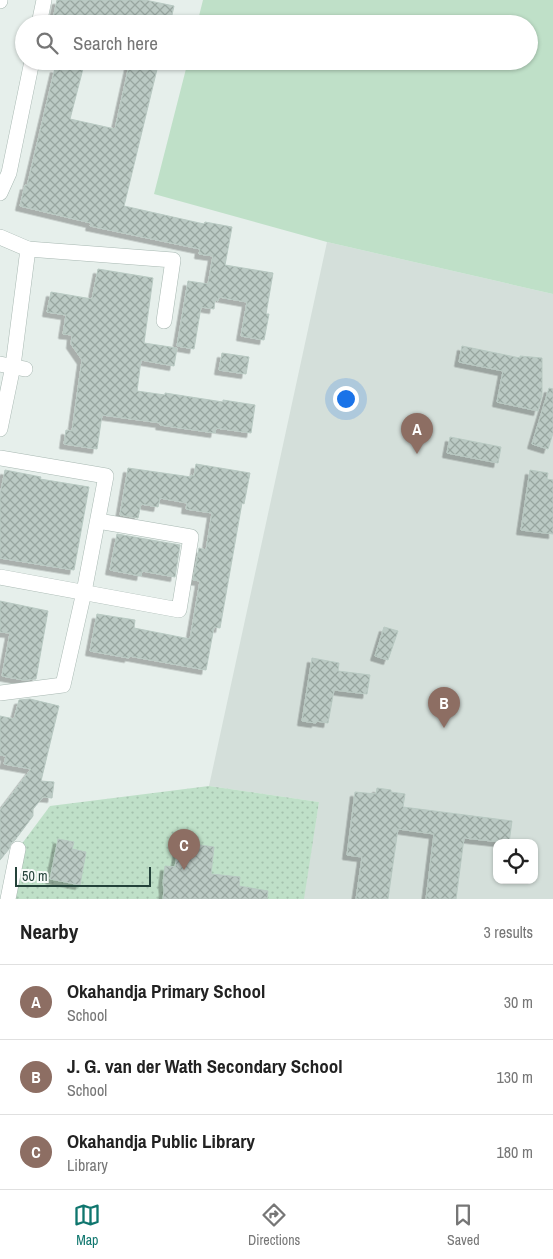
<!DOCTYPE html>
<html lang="en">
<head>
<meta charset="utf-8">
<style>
  :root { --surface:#fff; --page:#f6f6f6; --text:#222; --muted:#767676; --line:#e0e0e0; --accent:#0f766e }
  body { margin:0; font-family:"Archivo Narrow",sans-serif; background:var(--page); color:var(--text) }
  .controls { position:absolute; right:15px; bottom:15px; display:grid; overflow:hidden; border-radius:10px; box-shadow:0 1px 4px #0004 }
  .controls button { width:45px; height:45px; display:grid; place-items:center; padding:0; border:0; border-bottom:1px solid var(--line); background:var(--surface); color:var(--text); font:25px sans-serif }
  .scale { position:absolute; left:15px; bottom:12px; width:136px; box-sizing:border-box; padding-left:5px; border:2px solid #24423a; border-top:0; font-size:14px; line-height:18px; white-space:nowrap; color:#24423a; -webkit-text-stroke:4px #f7fbf9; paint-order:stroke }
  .you { position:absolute; left:345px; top:398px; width:18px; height:18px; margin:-12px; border:4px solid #fff; border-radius:50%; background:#1a73e8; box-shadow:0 0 0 8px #1a73e833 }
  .badge { display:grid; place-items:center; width:32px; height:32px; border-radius:50%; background:var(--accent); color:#fff; font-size:16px; font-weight:700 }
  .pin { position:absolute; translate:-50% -41px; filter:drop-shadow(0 1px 2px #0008) }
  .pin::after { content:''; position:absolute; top:26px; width:18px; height:15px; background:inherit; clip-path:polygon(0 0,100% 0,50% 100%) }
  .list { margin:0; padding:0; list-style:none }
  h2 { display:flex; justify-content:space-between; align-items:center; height:65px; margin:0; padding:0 20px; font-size:21px }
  h2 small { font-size:16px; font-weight:400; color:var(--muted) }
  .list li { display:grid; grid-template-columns:32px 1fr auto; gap:15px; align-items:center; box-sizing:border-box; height:75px; padding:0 20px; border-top:1px solid var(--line) }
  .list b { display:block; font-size:19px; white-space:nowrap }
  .list p { margin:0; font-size:16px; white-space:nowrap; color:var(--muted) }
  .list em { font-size:16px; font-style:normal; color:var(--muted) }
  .icon { flex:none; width:28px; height:28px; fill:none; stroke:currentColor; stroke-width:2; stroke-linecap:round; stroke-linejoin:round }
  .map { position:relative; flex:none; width:553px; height:899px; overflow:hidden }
  .search { position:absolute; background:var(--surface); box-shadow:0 1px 4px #0004; left:15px; right:15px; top:15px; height:55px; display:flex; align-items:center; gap:12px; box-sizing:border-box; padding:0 18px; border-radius:28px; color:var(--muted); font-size:19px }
  .sheet { height:290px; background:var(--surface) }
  nav { display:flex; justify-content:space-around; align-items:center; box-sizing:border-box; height:70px; border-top:1px solid var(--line); background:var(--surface); font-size:14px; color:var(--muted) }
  nav a { display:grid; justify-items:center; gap:2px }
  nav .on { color:var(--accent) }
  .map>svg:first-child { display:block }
</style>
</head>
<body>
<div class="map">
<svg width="553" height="899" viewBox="0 0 553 899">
  <defs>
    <pattern id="grass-dots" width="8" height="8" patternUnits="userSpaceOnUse" patternTransform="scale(1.25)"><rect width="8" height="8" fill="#bfe0c8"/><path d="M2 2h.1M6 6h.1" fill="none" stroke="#a4c1ad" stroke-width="1.8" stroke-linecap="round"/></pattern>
    <pattern id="building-cross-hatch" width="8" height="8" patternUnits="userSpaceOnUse" patternTransform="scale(1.25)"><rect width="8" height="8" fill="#bbcac4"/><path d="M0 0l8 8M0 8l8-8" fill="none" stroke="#98a6a0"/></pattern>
    <filter id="shadow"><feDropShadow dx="-4.5" dy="4.5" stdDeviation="0" flood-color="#0004"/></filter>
  </defs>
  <rect width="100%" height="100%" fill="#e6efeb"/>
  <!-- built -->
  <path fill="#d4dfda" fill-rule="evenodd" d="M327,242L553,294V899H303L319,802L209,786ZM497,843H534V880H497Z"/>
  <!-- grass -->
  <path fill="url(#grass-dots)" d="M209,786L319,802L304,899H8L18,849L50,806Z"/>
  <!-- pitch -->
  <path fill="#bfe0c8" d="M203,0H553V294L327,242L154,194L188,61H529V24H197Z"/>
  <!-- building -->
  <g fill="url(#building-cross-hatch)" stroke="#b8c9c2" filter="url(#shadow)">
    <path d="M57,0H145L174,6L170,24H52Z"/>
    <path d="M62,61H85L70,119L115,129L130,61H159L124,206L204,224L205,222L232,227L225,265L273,273L266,314H269L264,340L241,336L247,302L219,297L218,301L215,300L214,309L201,307L194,349L177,346L188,281L208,284L213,256L199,254L200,249L90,226L91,223L20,206L25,185L27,186L55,68L61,70Z"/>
    <path d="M98,269L153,278L144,343L177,348L174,366L141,360L137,391L165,395V393L223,402V400L255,405L251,433L216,428L215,433L160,425L161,423L102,415L97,449L64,444L66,430L72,431L82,360L71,344L72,335L63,334L66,315L47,312L51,292L92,299Z"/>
    <path d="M462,346L520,358V356L542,358V395L538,411L497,402L503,371L459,362Z"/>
    <path d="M222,353L249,357L246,374L219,370Z"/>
    <path d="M549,388L553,389V433L548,449L532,444Z"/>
    <path d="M450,437L501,447L498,463L447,453Z"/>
    <path d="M196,464L250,473L244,504L242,503L220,628L214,627L206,670L129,656V658L90,651L97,614L135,620L134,628L190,639L200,581L193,580L199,548L206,550L212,513L186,509L187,503L160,498L158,507L141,504L138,518L120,515L128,468L191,477V475L194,476Z"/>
    <path d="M5,470L41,477L40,479L89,487L74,570L0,558V495Z"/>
    <path d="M530,470L548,473L547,479L553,480V534L521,530Z"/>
    <path d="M117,534L180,545L175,577L142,571L141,576L110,570Z"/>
    <path d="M0,601L48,611L36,679L24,680L2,676L10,633L0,632Z"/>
    <path d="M384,627L398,631L388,660L375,656Z"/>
    <path d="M312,658L339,663L338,671L370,675L367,694L334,690L328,723L316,721V723L302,721Z"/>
    <path d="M30,699L59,706L41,781L54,782L52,798L43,797L33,809V816L15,840L11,843L9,849L0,860V810L31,769L4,764L6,756L0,755V716L14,719L19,700Z"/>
    <path d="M377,788L391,790V792L405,794L403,807L512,821L509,843L464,838L456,899H426L434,834L398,829L388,899H356L362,857L347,855L355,792L376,794Z"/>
    <path d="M58,839L74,842L72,849L86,852L80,885L50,879Z"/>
    <path d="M179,842L214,847L211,874L240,877L239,886L268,891L267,899H163L164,890L163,883L165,866L175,867Z"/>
  </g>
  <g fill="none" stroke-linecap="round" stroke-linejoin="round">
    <!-- minor casing -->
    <g stroke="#a8b8b2" stroke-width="16">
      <g id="minor">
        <path d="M0,1V0"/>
        <path d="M39,24L44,0"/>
        <path d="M0,193L9,173L32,61"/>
        <path d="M0,237L28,249L13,366L0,429"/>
        <path d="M28,249L173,260L164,321"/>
        <path d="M0,364L25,369"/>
        <path d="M0,458L106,476L84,592L63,685L0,693"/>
        <path d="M0,577L179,610L191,537L98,521"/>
        <path d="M8,899L18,849"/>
      </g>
    </g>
    <!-- minor -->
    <use href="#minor" stroke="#fff" stroke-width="15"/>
  </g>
</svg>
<div class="controls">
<button><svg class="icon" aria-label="locate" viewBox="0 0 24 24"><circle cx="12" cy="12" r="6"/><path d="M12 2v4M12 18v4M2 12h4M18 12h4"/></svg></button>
</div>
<div class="scale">50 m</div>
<div class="you"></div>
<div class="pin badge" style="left:417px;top:454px;background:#8d6e63">A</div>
<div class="pin badge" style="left:444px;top:728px;background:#8d6e63">B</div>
<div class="pin badge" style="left:184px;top:870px;background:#8d6e63">C</div>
<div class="search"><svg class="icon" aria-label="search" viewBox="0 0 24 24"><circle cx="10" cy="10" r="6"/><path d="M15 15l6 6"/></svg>Search here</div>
</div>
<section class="sheet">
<h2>Nearby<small>3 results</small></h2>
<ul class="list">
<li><span class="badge" style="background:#8d6e63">A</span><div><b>Okahandja Primary School</b><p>School</p></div><em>30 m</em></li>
<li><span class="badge" style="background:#8d6e63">B</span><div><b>J. G. van der Wath Secondary School</b><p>School</p></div><em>130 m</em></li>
<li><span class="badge" style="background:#8d6e63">C</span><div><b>Okahandja Public Library</b><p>Library</p></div><em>180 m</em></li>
</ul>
</section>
<nav>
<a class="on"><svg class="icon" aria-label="map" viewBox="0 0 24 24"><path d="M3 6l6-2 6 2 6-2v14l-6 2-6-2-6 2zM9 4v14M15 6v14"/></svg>Map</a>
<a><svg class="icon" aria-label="directions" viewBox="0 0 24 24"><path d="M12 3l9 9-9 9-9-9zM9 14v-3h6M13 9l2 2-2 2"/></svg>Directions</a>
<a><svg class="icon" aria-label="saved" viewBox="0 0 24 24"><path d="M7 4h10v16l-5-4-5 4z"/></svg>Saved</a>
</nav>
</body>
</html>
